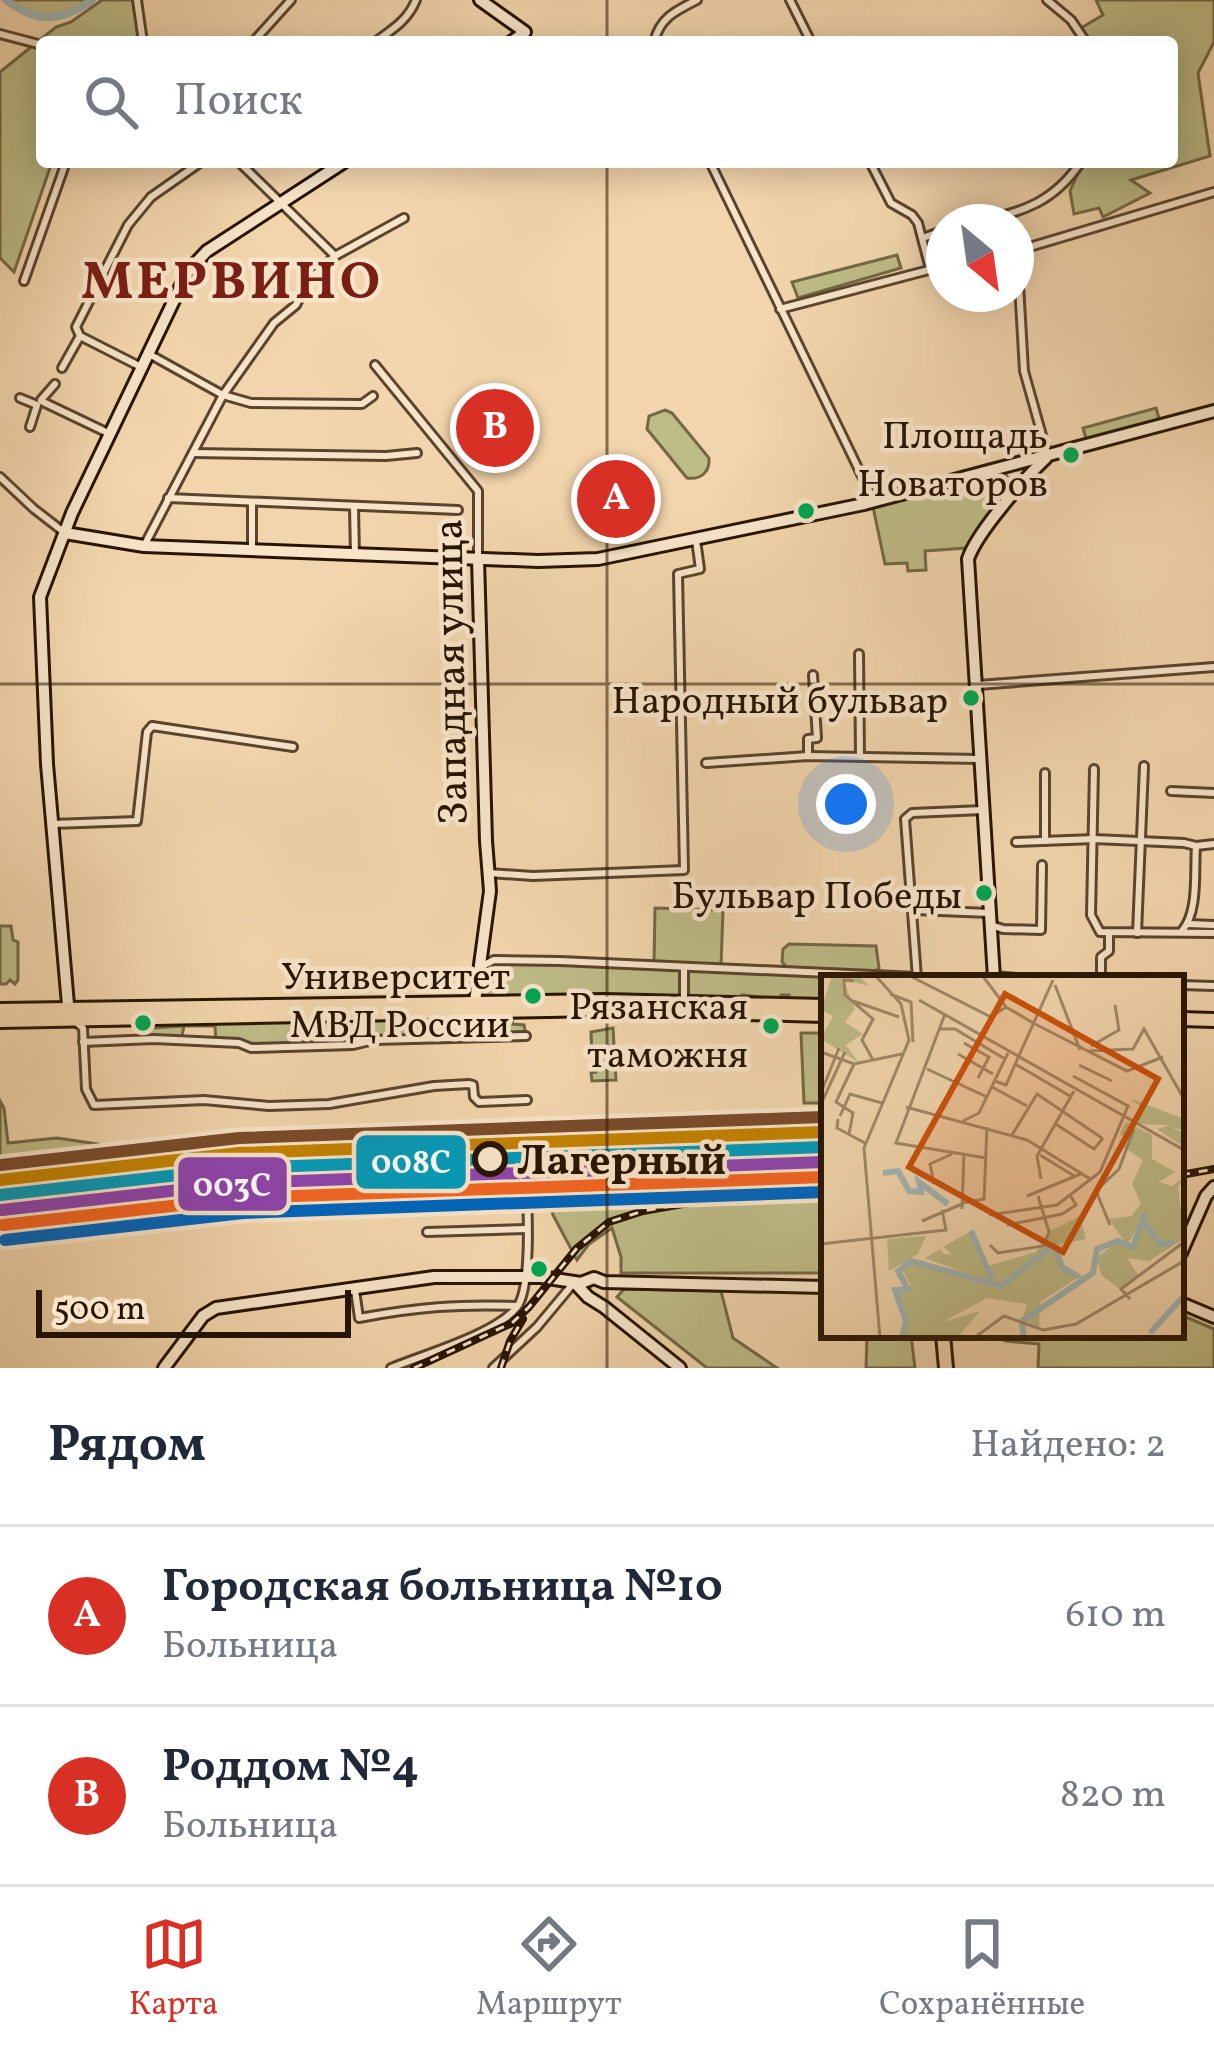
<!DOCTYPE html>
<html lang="ru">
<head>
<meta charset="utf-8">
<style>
  :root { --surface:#fff; --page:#f6f6f7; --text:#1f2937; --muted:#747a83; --line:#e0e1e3; --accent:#d93025 }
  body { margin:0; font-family:Vollkorn,serif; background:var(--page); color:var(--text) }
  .compass { position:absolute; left:926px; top:204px; width:108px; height:108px; border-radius:50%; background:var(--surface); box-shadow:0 6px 30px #0003; rotate:151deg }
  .scale { position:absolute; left:36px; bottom:30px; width:315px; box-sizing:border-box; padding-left:12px; border:6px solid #271403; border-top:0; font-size:33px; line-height:42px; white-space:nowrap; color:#271403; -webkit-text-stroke:9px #f7e4c9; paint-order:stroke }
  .you { position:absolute; left:846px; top:804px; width:42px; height:42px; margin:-30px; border:9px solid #fff; border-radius:50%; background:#1a73e8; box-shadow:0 0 0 18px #1a73e833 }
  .badge { display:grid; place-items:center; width:78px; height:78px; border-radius:50%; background:var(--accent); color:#fff; font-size:39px; font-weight:700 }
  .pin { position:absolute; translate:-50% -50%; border:6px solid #fff; box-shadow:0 3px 12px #0006 }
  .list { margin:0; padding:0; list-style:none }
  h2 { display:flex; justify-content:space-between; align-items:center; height:156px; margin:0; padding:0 48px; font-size:51px }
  h2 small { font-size:39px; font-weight:400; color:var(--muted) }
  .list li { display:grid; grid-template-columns:78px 1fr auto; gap:36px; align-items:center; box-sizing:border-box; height:180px; padding:0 48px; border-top:3px solid var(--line) }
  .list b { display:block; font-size:45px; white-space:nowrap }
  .list p { margin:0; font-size:39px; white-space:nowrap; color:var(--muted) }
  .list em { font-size:39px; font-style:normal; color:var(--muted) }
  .icon { flex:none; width:66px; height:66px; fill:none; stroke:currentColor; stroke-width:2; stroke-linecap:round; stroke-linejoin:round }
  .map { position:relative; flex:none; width:1214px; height:1368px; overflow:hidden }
  .search { position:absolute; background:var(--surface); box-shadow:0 6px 30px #0003; left:36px; right:36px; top:36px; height:132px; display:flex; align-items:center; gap:30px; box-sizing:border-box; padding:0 42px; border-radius:12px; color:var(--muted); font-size:45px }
  .sheet { height:516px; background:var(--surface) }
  nav { display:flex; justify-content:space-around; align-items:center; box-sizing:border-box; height:168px; border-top:3px solid var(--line); background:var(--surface); font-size:33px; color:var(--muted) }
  nav a { display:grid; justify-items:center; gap:6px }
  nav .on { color:var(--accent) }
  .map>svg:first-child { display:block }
</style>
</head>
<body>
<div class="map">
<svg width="1214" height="1368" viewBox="0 0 1214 1368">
  <rect width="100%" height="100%" fill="#f2d5ac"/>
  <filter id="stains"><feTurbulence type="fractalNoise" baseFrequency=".00167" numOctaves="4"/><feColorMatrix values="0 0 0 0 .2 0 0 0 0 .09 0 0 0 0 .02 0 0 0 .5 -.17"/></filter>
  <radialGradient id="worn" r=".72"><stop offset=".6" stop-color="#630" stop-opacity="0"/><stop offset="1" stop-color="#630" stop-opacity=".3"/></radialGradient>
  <!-- green -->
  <g fill="#bebc87" stroke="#726845" stroke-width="3">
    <path d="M6,0H92C59,23 37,23 6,0Z"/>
    <path d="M102,0H136L143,42H42V162H52L14,272L0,258V72L56,27L71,22Z"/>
    <path d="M1096,0H1214V42L1198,73L1210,156L1131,180L1150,193L1103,217L1099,208L1074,214L1070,191L1083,162H1172V42H1089L1081,28L1103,15Z"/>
    <path d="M897,255L901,268L798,298L792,282Z"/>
    <path d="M1156,408L1160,422L1087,442L1083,428Z"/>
    <path d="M665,410L672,413L709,458C710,472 701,480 687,478L647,429L649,416Z"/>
    <path d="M1005,474L1010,480L1009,488L966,548L925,551L926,570L908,571L907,563L885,564L873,507Z"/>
    <path d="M655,908L723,910L721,966L654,964Z"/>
    <path d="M0,926H11L13,940L18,942V980L15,984L10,980L6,984H0Z"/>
    <path d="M789,944L876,946L879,968L875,972L787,967L782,962L783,949Z"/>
    <path d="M495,962L678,968L681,971L682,995L679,999L484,998L479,994L481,969Z"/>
    <path d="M689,970L865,978H824V1002L789,1001V995H781L780,999L742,995L741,1000L687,998L686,971Z"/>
    <path d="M511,1016L513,1024L524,1025L526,1036L374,1040L364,1044L251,1048L239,1043L216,1044L215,1026H184L181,1040H164L141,1034L139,1029L182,1026L183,1020Z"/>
    <path d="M613,1028L616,1080L592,1081L591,1073L596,1072L595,1059L592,1058L591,1032Z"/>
    <path d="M801,1033H824V1103H804Z"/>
    <path d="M0,1101L4,1108L8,1143L57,1138L104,1145L110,1154C74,1166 37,1177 0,1182Z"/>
    <path d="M824,1161V1273H621V1257L612,1228L589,1244L577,1260L553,1215L541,1170Z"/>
    <path d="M624,1289L721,1291L733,1338L777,1368H707L617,1297Z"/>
    <path d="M1181,1315L1214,1329V1368H1038L1039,1344L1005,1341V1335H1181Z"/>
    <path d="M867,1335H911L915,1368H866Z"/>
  </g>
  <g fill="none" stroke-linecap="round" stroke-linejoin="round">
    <!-- river -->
    <path stroke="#a0b6b5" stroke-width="8" d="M6,0C37,23 59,23 92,0"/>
    <!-- street casing -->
    <g stroke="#5a442d" stroke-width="12">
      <g id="street">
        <path d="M137,0L143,42"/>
        <path d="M790,0L811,42"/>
        <path d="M1047,0L1071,20L1086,42"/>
        <path d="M0,34L42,45"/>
        <path d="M253,42L291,0"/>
        <path d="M375,42C393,29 408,20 416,0"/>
        <path d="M654,42C660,18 675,11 697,0"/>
        <path d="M239,162L335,256"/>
        <path d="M710,162L873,499"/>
        <path d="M870,162L891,203L912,215L918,223L930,269"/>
        <path d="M977,222C1024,211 1053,203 1081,162"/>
        <path d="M923,238L944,230"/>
        <path d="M1017,250L1024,371L1047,453"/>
        <path d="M1016,251L1214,192"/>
        <path d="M24,281L66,162"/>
        <path d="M780,309L944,266"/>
        <path d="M149,354L223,395L251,403L362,404L373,396"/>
        <path d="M375,365L478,491V559"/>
        <path d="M139,366L80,336L76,327L128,225L151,197L201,162"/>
        <path d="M62,368L80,336"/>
        <path d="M20,398L37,405L30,427"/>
        <path d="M41,400L55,384"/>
        <path d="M41,401L108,433"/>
        <path d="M193,453L386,456L417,453"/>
        <path d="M0,477L34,509L65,533"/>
        <path d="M168,498L458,510"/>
        <path d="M252,503V550"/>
        <path d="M354,507L355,555"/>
        <path d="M144,546L223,395L274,323L296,305L308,281L335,256L404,218"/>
        <path d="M859,654L860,757"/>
        <path d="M978,685L1214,667"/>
        <path d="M808,756V739L817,738L813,675"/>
        <path d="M706,763L808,756L979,759"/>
        <path d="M1094,769L1091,915L1100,932L1214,933"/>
        <path d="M1171,791L1214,793"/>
        <path d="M52,824L137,821L147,732L152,726L293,747"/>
        <path d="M1045,841V773"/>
        <path d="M1016,842L1094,839L1184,843L1196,846L1214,844"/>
        <path d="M489,873L533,876L684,870L678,574L700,569L696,540"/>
        <path d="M915,910L989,913"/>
        <path d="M1189,924L1214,925"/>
        <path d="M994,926L1003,929L1041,930L1042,865"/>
        <path d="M1182,931C1199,911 1194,872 1196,846"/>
        <path d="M1137,933L1144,766"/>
        <path d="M480,967L494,960L560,961L917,977"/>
        <path d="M994,976L1016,978"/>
        <path d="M917,978L905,819L912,813L983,810"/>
        <path d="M1101,978V957L1109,951V933"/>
        <path d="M1181,985L1214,986"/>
        <path d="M684,1002V967"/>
        <path d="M77,1023L83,1028L86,1089L94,1105L204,1100L269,1106L329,1104L434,1086L469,1084L473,1085L474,1097L479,1102L527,1100"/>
        <path d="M83,1042L154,1039L239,1043L251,1048L353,1045L374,1040L526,1036"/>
        <path d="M278,1201L375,1187L441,1184L527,1186"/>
        <path d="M427,1232L527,1229"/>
        <path d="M355,1290L359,1318C418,1307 458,1304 517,1306"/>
        <path d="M391,1368C425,1354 496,1334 517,1307C533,1286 527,1195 526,1167"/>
        <path d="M493,1368L537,1327L572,1285"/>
      </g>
    </g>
    <!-- secondary casing -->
    <g stroke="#271403" stroke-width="16">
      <g id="secondary">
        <path d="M480,0L525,32L511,42"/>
        <path d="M65,533L144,546L538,561L598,559L864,504L1214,411"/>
        <path d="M994,978L968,559C977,532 1025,478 1046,458"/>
        <path d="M474,1009L490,891L486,841L478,559"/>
        <path d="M69,1016L47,764L40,597L72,513L188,271L207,251L344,162"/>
        <path d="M1181,1253L1206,1196L1214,1187"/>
        <path d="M575,1283L588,1297L604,1307L680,1368"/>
        <path d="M1181,1303L1214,1317"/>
        <path d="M164,1368L203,1316L216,1308L434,1277H541L581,1283L594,1278L604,1282L824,1287"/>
      </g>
    </g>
    <!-- primary casing -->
    <g stroke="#271403" stroke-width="18">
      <g id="primary">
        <path d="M0,1010L604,1001L824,1006"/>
        <path d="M1181,1019L1214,1020"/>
        <path d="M0,1021L600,1009L824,1015"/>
        <path d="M943,1335L946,1368"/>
      </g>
    </g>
    <!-- street -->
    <use href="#street" stroke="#f7e4c9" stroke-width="6"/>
    <!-- secondary -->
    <use href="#secondary" stroke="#f7e4c9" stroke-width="10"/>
    <!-- primary -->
    <use href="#primary" stroke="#f2d5ac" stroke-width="12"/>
    <!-- rail casing -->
    <g stroke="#271403" stroke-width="8">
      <g id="rail">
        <path d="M1181,1175L1214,1169"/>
        <path d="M414,1368L512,1323L529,1307L577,1248L609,1222L643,1211L824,1179"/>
        <path d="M501,1368L510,1341L523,1319"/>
      </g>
    </g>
    <!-- rail -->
    <use href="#rail" stroke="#f7e4c9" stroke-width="3" stroke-dasharray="9" stroke-linecap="butt"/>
    <!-- rail-1 casing -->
    <g stroke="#f7e4c9" stroke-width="21">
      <path id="rail-1" d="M0,1195L240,1168L824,1147"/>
    </g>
    <!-- rail-2 casing -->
    <g stroke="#f7e4c9" stroke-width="21">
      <path id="rail-2" d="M2,1210L241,1183L824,1162"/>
    </g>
    <!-- rail-3 casing -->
    <g stroke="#f7e4c9" stroke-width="21">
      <path id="rail-3" d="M0,1180L239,1153L823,1132"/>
    </g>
    <!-- rail-4 casing -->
    <g stroke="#f7e4c9" stroke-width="21">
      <path id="rail-4" d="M3,1225L242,1198L824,1177"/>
    </g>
    <!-- rail-5 casing -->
    <g stroke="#f7e4c9" stroke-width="21">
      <path id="rail-5" d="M0,1165L239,1138L823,1117"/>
    </g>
    <!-- rail-6 casing -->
    <g stroke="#f7e4c9" stroke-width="21">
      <path id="rail-6" d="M5,1240L243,1213L824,1192"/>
    </g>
    <!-- rail-1 -->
    <use href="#rail-1" stroke="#049aba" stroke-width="12"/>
    <!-- rail-2 -->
    <use href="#rail-2" stroke="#8e44ad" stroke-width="12"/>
    <!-- rail-3 -->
    <use href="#rail-3" stroke="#c38201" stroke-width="12"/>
    <!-- rail-4 -->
    <use href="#rail-4" stroke="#f26522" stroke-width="12"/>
    <!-- rail-5 -->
    <use href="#rail-5" stroke="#7a4b2a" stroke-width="12"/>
    <!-- rail-6 -->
    <use href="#rail-6" stroke="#0065bd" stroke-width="12"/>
  </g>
  <!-- grid -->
  <path fill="none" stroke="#271403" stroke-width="3" stroke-opacity="0.55" d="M607,0V42M607,162V1368M0,684H1214"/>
  <!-- markers -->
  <g fill="#00a651" stroke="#f7e4c9" stroke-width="4.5">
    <circle cx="1071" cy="455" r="10"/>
    <circle cx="806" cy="511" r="10"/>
    <circle cx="971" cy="698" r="10"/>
    <circle cx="984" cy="893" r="10"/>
    <circle cx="533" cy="996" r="10"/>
    <circle cx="143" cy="1023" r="10"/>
    <circle cx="771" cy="1026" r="10"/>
    <circle cx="539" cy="1269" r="10"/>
  </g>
  <circle fill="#f7e4c9" stroke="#271403" stroke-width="6" cx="490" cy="1159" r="15"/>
  <g text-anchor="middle" stroke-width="9" stroke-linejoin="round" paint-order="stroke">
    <!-- bus labels -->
    <g font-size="39" fill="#271403" stroke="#f7e4c9" text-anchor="end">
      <text x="1048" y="448">Площадь<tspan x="1048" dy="48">Новаторов</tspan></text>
      <text x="948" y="713">Народный бульвар</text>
      <text x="962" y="908">Бульвар Победы</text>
      <text x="510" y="989">Университет<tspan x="510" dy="48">МВД России</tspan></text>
      <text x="748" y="1019">Рязанская<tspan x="748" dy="48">таможня</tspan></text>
    </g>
    <!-- street labels -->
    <g font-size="42" fill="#271403" stroke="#f7e4c9">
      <text transform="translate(449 672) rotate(-91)" y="15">Западная улица</text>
    </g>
    <!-- stop labels -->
    <g font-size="42" font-weight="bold" fill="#271403" stroke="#f7e4c9" text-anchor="start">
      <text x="517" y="1174">Лагерный</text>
    </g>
    <!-- district labels -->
    <g font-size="54" font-weight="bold" letter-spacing="3" fill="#7a1f14" stroke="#f7e4c9">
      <text x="232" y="298">МЕРВИНО</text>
    </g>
  </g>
  <!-- overview -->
  <g transform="translate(821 975)">
    <rect width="363" height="363" fill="#f2d5ac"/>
    <path d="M11,0H37L48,11L22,4L34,34L24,47L42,59L25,70L38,88L0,64L12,41L0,35ZM308,123L363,144V155L350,152L363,158V172L336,154L349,150L317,149L320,132ZM305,147L331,160V184L354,197L338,207L351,211L363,202L357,213L363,264L328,286L306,283L318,301L299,314L280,300L276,282L295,268L311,274L320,258L321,245L306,270L288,244L311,241L320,228L311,209L322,185L301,171L308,167L299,159ZM259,241L265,264L236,270L244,292L237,295L272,303H256L219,327L218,352L201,345L206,329L166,323L122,347L159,336L136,363H83L88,347L76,314L90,311L80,293L100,285L114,295L169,307L104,283L119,274L123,279H131L122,272L150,256L169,300L167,291L215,277L229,256ZM105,261L97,279L68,296L66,264Z" fill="#bebc87"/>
    <path fill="none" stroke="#a0b6b5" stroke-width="6" d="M62,198L77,196L88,216L100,217L98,207L127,229M321,245L340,270L353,267M150,256L171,305M329,358L363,321M81,363L85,346L74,315L87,314L77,296L90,286L180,311L233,270L241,292L258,302M203,363L201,346L272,298L276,274L297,266L312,272L324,238"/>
    <path fill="none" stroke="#a18868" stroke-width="3" d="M54,0L80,29L88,65L43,173L59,363M87,0L170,42L185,32M161,0L185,32L214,49M33,6L23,5L24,20L52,44L41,65L52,85M234,10L259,75M69,19L90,27L92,67M98,25L363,175M32,26L78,42M124,39L75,168L165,183M214,49L306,96L342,82M119,54H134L184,84M143,68L168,82L157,103M270,71L298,55L294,30M268,76L312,74L323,54L363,124M0,77L33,89L81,79M137,79L172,99M196,85L232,5M194,89L249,121M258,90L291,106M106,94L166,122M174,106L185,110L196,85M171,112L206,131M0,118L18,73M0,129L24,77M85,132L206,165L271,205M19,141L29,119L61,128M17,144L16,153L44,168M142,146L158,138L187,78M233,148L273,174L282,163M28,159L32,138L15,127L33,89M191,160L216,119L281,163M219,180L255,202M220,204L216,181L253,116M113,209L109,189L131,179M275,216L298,194L313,154M275,216L289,250M206,221L262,198M142,228L163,224L166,152M141,234L143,178M168,240L236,230L279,197L307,131L252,101M101,246L141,229M186,250L241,239L255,230L249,220M0,269L125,255L121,235M169,270L177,278L222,271L228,257L217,221M309,324L300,314L363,267M153,363L183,341L222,355L255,349L363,286"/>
    <path fill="#cb4f0b" fill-opacity="0.15" stroke="#cb4f0b" stroke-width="6" d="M184,19L337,104L242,277L88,192Z"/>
    <rect width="363" height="363" fill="none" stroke="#271403" stroke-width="6"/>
  </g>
  <g stroke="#f7e4c9" stroke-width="4.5">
    <rect x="354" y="1133" width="114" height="58" rx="12" fill="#049aba"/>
    <rect x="176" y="1155" width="113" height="58" rx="12" fill="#8e44ad"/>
  </g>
  <g font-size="33" text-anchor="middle" font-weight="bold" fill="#fff">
    <text x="411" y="1173">008С</text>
    <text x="232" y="1196">003С</text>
  </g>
  <rect width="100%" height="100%" filter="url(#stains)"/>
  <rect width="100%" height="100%" fill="url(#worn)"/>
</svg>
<svg class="compass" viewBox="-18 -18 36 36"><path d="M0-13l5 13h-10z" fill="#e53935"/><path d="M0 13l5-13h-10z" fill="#747a83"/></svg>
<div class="scale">500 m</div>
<div class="you"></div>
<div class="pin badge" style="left:616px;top:499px">A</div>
<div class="pin badge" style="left:495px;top:428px">B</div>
<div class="search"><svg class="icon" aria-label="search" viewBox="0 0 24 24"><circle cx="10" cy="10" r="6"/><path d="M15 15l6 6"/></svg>Поиск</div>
</div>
<section class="sheet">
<h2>Рядом<small>Найдено: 2</small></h2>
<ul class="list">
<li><span class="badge">A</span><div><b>Городская больница №10</b><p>Больница</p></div><em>610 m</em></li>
<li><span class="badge">B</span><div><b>Роддом №4</b><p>Больница</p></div><em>820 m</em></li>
</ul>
</section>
<nav>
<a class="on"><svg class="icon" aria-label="map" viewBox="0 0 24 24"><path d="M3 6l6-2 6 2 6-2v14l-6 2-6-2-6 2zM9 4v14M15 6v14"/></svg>Карта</a>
<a><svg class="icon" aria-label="directions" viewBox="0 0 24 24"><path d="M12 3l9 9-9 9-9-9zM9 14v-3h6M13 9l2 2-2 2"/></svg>Маршрут</a>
<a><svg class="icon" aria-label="saved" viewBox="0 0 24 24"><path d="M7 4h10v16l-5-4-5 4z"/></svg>Сохранённые</a>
</nav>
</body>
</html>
